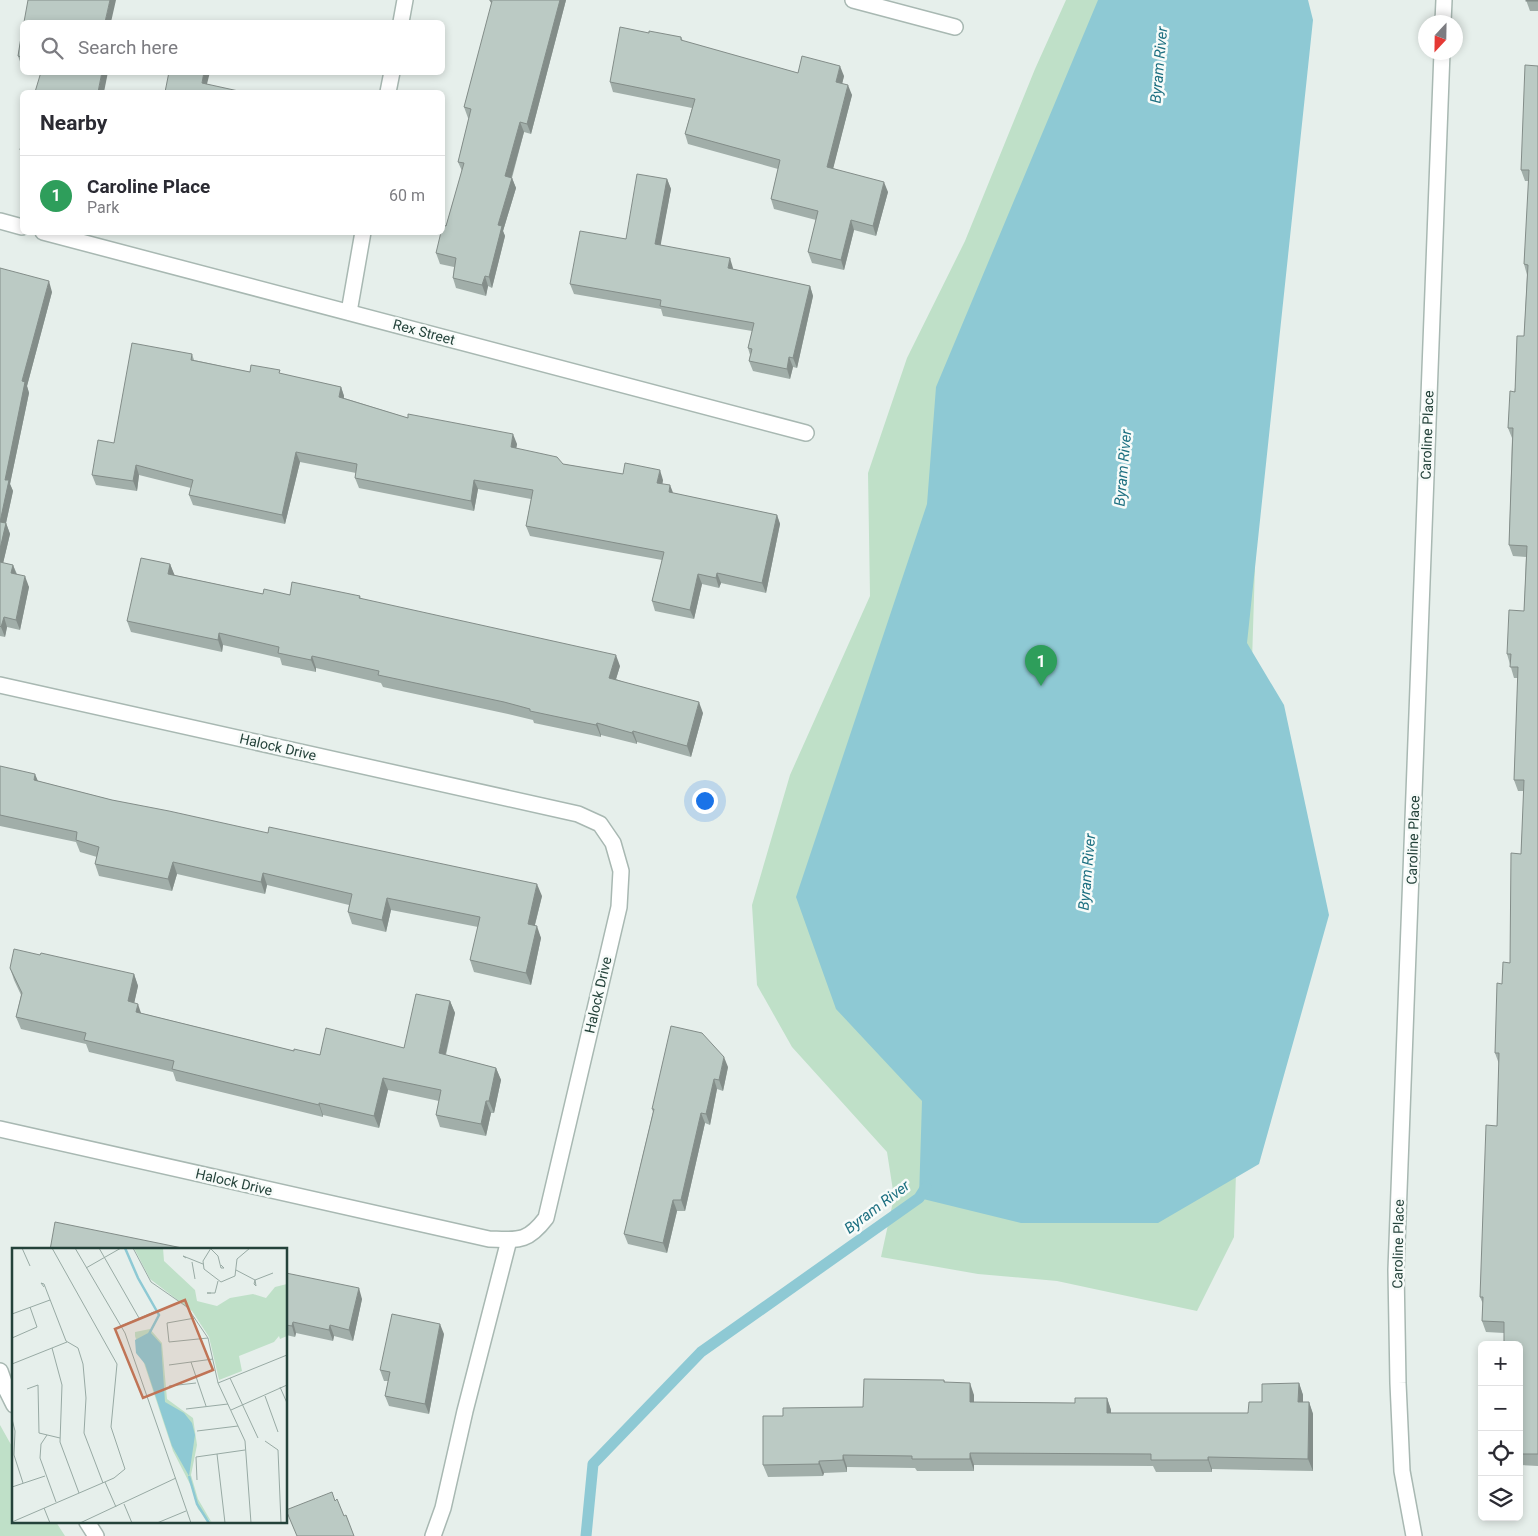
<!DOCTYPE html>
<html lang="en">
<head>
<meta charset="utf-8">
<style>
  :root { --surface:#fff; --page:#f2f2f3; --text:#2b2b33; --muted:#7c7c81; --line:#e1e1e2; --accent:#db2777 }
  body { margin:0; font-family:Roboto,sans-serif; background:var(--page); color:var(--text) }
  .controls { position:absolute; right:15px; bottom:15px; display:grid; overflow:hidden; border-radius:8px; box-shadow:0 2px 8px #0003 }
  .controls button { width:45px; height:45px; display:grid; place-items:center; padding:0; border:0; border-bottom:1px solid var(--line); background:var(--surface); color:var(--text); font:25px sans-serif }
  .compass { position:absolute; left:1418px; top:15px; width:45px; height:45px; border-radius:50%; background:var(--surface); box-shadow:0 2px 8px #0003; rotate:202deg }
  .you { position:absolute; left:704px; top:800px; width:18px; height:18px; margin:-12px; border:4px solid #fff; border-radius:50%; background:#1a73e8; box-shadow:0 0 0 8px #1a73e833 }
  .badge { display:grid; place-items:center; width:32px; height:32px; border-radius:50%; background:var(--accent); color:#fff; font-size:16px; font-weight:700 }
  .pin { position:absolute; translate:-50% -41px; filter:drop-shadow(0 1px 2px #0008) }
  .pin::after { content:''; position:absolute; top:26px; width:18px; height:15px; background:inherit; clip-path:polygon(0 0,100% 0,50% 100%) }
  .list { margin:0; padding:0; list-style:none }
  h2 { display:flex; justify-content:space-between; align-items:center; height:65px; margin:0; padding:0 20px; font-size:21px }
  h2 small { font-size:16px; font-weight:400; color:var(--muted) }
  .list li { display:grid; grid-template-columns:32px 1fr auto; gap:15px; align-items:center; box-sizing:border-box; height:80px; padding:0 20px; border-top:1px solid var(--line) }
  .list b { display:block; font-size:19px; white-space:nowrap }
  .list p { margin:0; font-size:16px; white-space:nowrap; color:var(--muted) }
  .list em { font-size:16px; font-style:normal; color:var(--muted) }
  .icon { flex:none; width:28px; height:28px; fill:none; stroke:currentColor; stroke-width:2; stroke-linecap:round; stroke-linejoin:round }
  .map { position:relative; flex:none; width:1538px; height:1536px; overflow:hidden }
  .search { position:absolute; background:var(--surface); box-shadow:0 2px 8px #0003; left:20px; top:20px; width:425px; height:55px; display:flex; align-items:center; gap:12px; box-sizing:border-box; padding:0 18px; border-radius:8px; color:var(--muted); font-size:19px }
  .panel { position:absolute; background:var(--surface); box-shadow:0 2px 8px #0003; left:20px; top:90px; width:425px; height:145px; border-radius:8px }
  .map>svg:first-child { display:block }
</style>
</head>
<body>
<div class="map">
<svg width="1538" height="1536" viewBox="0 0 1538 1536">
  <rect width="100%" height="100%" fill="#e6efeb"/>
  <!-- green -->
  <g fill="#bfe0c8">
    <path d="M1066,0H1281L1270,86L1234,1237L1197,1311L1057,1281L978,1274L881,1257L894,1197L887,1152L792,1047L757,985L752,905L790,775L870,596L868,473L907,358L965,241L1035,69Z"/>
    <path d="M0,1425L14,1450V1522H56L65,1536H0Z"/>
  </g>
  <!-- water -->
  <path fill="#8ec9d4" d="M1098,0H1308L1313,20L1247,643L1284,705L1329,915L1259,1164L1158,1223H1021L919,1198L922,1101L836,1009L796,897L927,504L936,387Z"/>
  <g fill="none" stroke-linecap="round" stroke-linejoin="round">
    <!-- stream -->
    <path stroke="#8ec9d4" stroke-width="11" d="M586,1536L593,1464L701,1352L919,1198L926,1187"/>
    <!-- service casing -->
    <g stroke="#a8b8b2" stroke-width="18">
      <path id="service" d="M433,1536L443,1508L465,1411L509,1240"/>
    </g>
    <!-- minor casing -->
    <g stroke="#a8b8b2" stroke-width="18">
      <g id="minor">
        <path d="M853,0L955,27"/>
        <path d="M401,22L405,0"/>
        <path d="M1443,22L1444,0"/>
        <path d="M388,92L392,72"/>
        <path d="M0,221L22,227"/>
        <path d="M43,232L806,433"/>
        <path d="M349,312L363,232"/>
        <path d="M0,685L578,814L600,824L613,843L621,871L619,907L546,1218C527,1243 518,1240 489,1239L0,1129"/>
        <path d="M0,1371L7,1391L14,1405"/>
        <path d="M87,1522L96,1536"/>
        <path d="M1414,1536L1402,1471L1398,1383L1396,1270L1442,52"/>
      </g>
    </g>
    <!-- service -->
    <use href="#service" stroke="#fff" stroke-width="15"/>
    <!-- minor -->
    <use href="#minor" stroke="#fff" stroke-width="15"/>
  </g>
  <!-- wall -->
  <g fill="#a1aea9">
    <path d="M566,0L531,134L524,132L512,178L516,188L503,231L505,236L492,288L488,286L486,296L456,288L453,278L454,267L440,264L436,253L446,226L462,171L458,162L469,118H468L464,107L492,5L490,1Z"/>
    <path d="M1526,0H1538V11H1530Z"/>
    <path d="M22,31V67L18,56Z"/>
    <path d="M649,33L681,37L683,41L798,73L844,76L842,84L852,95L833,168L888,192L876,236L854,230L844,270L812,263L808,252L816,220L774,209L771,199L778,169L688,144L685,134L692,108L613,92L610,82Z"/>
    <path d="M1538,66V1466L1519,1465V1345L1504,1333L1486,1332L1482,1321L1483,1304L1480,1297L1497,1126L1499,1064L1495,1053L1502,984L1510,963L1521,854L1524,791H1518L1514,780L1518,678H1514L1507,654L1524,611L1526,557L1513,556L1509,545L1512,438L1508,428L1524,336L1527,275L1524,264L1529,181H1525L1521,170Z"/>
    <path d="M22,140V158L20,150Z"/>
    <path d="M667,179L671,189L660,245L733,268V269L810,286L813,296L797,368L793,367L790,379L753,371L749,361L750,355L748,348L752,331L663,316L661,309L574,294L570,284L626,239Z"/>
    <path d="M0,268L52,292L27,386L29,393L10,484L13,491L6,523L10,534L3,563L13,565L17,574L29,587L20,630L7,627L5,637L0,636Z"/>
    <path d="M192,354L194,360L250,372L281,374L341,387L344,396V398L408,418L517,444L516,448L563,464L623,474L663,480L662,484L673,493L777,515L780,524L766,593L721,583L719,588L702,584L694,619L655,611L652,601L662,560L530,536L526,526L531,499L478,489L474,511L359,488L355,478L356,473L300,462L285,524L193,505L189,495L191,488L139,475L137,491L96,485L92,475L114,443Z"/>
    <path d="M170,564L174,575L263,594L360,596L361,599L620,666L616,679L703,713L691,757L637,742V744L601,735V737L534,723L533,720L508,714L383,687L381,683L316,668V672L282,665L280,658L223,645L222,652L131,632L127,621Z"/>
    <path d="M0,766L38,781L112,800L542,896L535,925L541,938L531,985L474,972L470,960L478,927L391,910L386,932L352,924L348,912L349,905L267,885L265,894L177,874L172,891L99,876L95,864L97,857L80,852L76,842L0,826Z"/>
    <path d="M10,968L134,974L138,986L134,1003L141,1013L294,1051L320,1055L404,1048L450,1001L455,1013L446,1055L496,1068L501,1080L494,1113H491L486,1136L440,1127L436,1115L439,1101L388,1090L379,1128L323,1115V1117L176,1081L173,1072L89,1052L86,1044L21,1029L16,1017L21,995L14,980Z"/>
    <path d="M728,1067L723,1091L717,1089L710,1125L705,1123L685,1211H677L667,1253L628,1244L624,1234L653,1112L652,1109Z"/>
    <path d="M286,1273L362,1299L353,1341L334,1336L333,1341L296,1333L295,1337L286,1335Z"/>
    <path d="M444,1334L429,1414L389,1406L385,1396L388,1381H384L380,1370Z"/>
    <path d="M944,1380L945,1382L974,1395V1402L1075,1403L1107,1398L1111,1410V1413H1248L1262,1402L1299,1383L1303,1395V1402H1309L1313,1414V1471L1212,1469V1472H1156L1153,1466L974,1465V1471H917L915,1468L847,1467V1472L824,1473L823,1476L768,1477L763,1465L783,1416L863,1407Z"/>
  </g>
  <!-- shaded-wall -->
  <g fill="#838d89">
    <path d="M110,0H116L111,22H105Z"/>
    <path d="M560,0H566L531,134L527,124Z"/>
    <path d="M840,66L844,76L840,92L836,82Z"/>
    <path d="M102,72H108L104,92H98Z"/>
    <path d="M204,72H210L205,92L202,83Z"/>
    <path d="M848,85L852,95L831,177L827,167Z"/>
    <path d="M520,122L524,132L509,186L505,176Z"/>
    <path d="M512,178L516,188L503,231L505,236L492,288L489,277L498,225Z"/>
    <path d="M667,179L671,189L659,254L655,244Z"/>
    <path d="M884,182L888,192L876,236L873,226Z"/>
    <path d="M851,220L854,230L844,270L841,260Z"/>
    <path d="M730,258L733,268L732,278L728,268Z"/>
    <path d="M485,276L488,286L486,296L482,285Z"/>
    <path d="M49,281L52,292L27,386L29,393L10,484L13,491L6,523L10,534L1,572L0,570V522L5,480L22,381Z"/>
    <path d="M810,286L813,296L797,368L793,358Z"/>
    <path d="M789,357L793,367L790,379L787,369Z"/>
    <path d="M341,387L344,396L342,406L339,397Z"/>
    <path d="M513,434L517,444L515,456L511,447Z"/>
    <path d="M296,452L300,462L285,524L282,515Z"/>
    <path d="M136,465L139,475L137,491L133,481Z"/>
    <path d="M660,470L663,480L661,492L657,483Z"/>
    <path d="M474,480L478,489L474,511L471,501Z"/>
    <path d="M670,485L674,495L669,492Z"/>
    <path d="M777,515L780,524L766,593L762,583Z"/>
    <path d="M170,564L175,576L168,574Z"/>
    <path d="M13,565L17,576L11,573Z"/>
    <path d="M717,573L721,583L719,588L716,578Z"/>
    <path d="M698,574L702,584L694,619L690,610Z"/>
    <path d="M25,576L29,587L20,630L16,620Z"/>
    <path d="M4,617L7,627L5,637L1,627Z"/>
    <path d="M219,633L223,645L222,652L218,640Z"/>
    <path d="M616,655L620,666L613,689L609,678Z"/>
    <path d="M312,656L316,668V672L311,660Z"/>
    <path d="M699,702L703,713L691,757L687,746Z"/>
    <path d="M597,723L601,735V737L596,725Z"/>
    <path d="M633,731L637,742V744L632,733Z"/>
    <path d="M35,774L40,786L34,780Z"/>
    <path d="M173,862L177,874L172,891L168,879Z"/>
    <path d="M263,873L267,885L265,894L261,882Z"/>
    <path d="M537,884L542,896L532,936L528,924Z"/>
    <path d="M387,898L391,910L386,932L382,920Z"/>
    <path d="M537,926L541,938L531,985L526,973Z"/>
    <path d="M134,974L138,986L132,1013L128,1001Z"/>
    <path d="M450,1001L455,1013L443,1065L439,1053Z"/>
    <path d="M138,1004L142,1016L136,1012Z"/>
    <path d="M724,1057L728,1067L723,1091L719,1080Z"/>
    <path d="M496,1068L501,1080L494,1113L489,1101Z"/>
    <path d="M383,1078L388,1090L379,1128L374,1116Z"/>
    <path d="M714,1079L717,1089L710,1125L706,1114Z"/>
    <path d="M486,1101L491,1113L486,1136L481,1124Z"/>
    <path d="M319,1103L323,1115V1117L319,1105Z"/>
    <path d="M701,1113L705,1123L685,1211L681,1200Z"/>
    <path d="M673,1200L677,1211L667,1253L663,1243Z"/>
    <path d="M359,1288L362,1299L353,1341L349,1330Z"/>
    <path d="M293,1322L296,1333L295,1337L292,1326Z"/>
    <path d="M440,1324L444,1334L429,1414L425,1404Z"/>
    <path d="M330,1325L334,1336L333,1341L329,1330Z"/>
    <path d="M970,1383L974,1395V1414L970,1402Z"/>
    <path d="M1299,1383L1303,1395V1414L1298,1402Z"/>
    <path d="M1107,1398L1111,1410V1425L1107,1413Z"/>
    <path d="M1309,1402L1313,1414V1471L1308,1459Z"/>
    <path d="M970,1453L974,1465V1471L970,1459Z"/>
    <path d="M843,1455L847,1467V1472L843,1460Z"/>
    <path d="M1208,1457L1212,1469V1472L1208,1460Z"/>
    <path d="M819,1461L824,1473L823,1476L819,1464Z"/>
  </g>
  <!-- building -->
  <g fill="#bbcac4" stroke="#838d89">
    <path d="M28,0H110L105,22H24Z"/>
    <path d="M490,0H560L527,124L520,122L505,176L512,178L498,225L502,226L489,277L485,276L482,285L453,278L456,258L436,253L441,232H442L443,225L446,226L464,163L458,162L471,109L464,107L492,1H490Z"/>
    <rect x="1526" y="0" width="12" height="1"/>
    <path d="M620,27L649,33V31L681,37V40L798,73L802,56L840,66L836,82L848,85L827,167L884,182L873,226L851,220L841,260L808,252L818,211L771,199L780,160L685,134L695,99L610,82Z"/>
    <path d="M22,31V57L18,56Z"/>
    <path d="M1525,65L1538,66V1454H1519V1345H1504V1322L1482,1321L1483,1297H1480L1486,1125L1497,1126L1499,1053H1495L1497,983L1502,984L1503,962L1510,963L1511,853L1521,854L1524,780H1514L1518,667H1510L1511,654H1507L1509,610L1524,611L1527,546L1509,545L1513,428H1508L1510,391L1515,392L1517,336H1524L1528,265L1524,264L1529,170H1521Z"/>
    <path d="M41,72H102L98,92H35Z"/>
    <path d="M169,72H204L202,83L243,92H165Z"/>
    <path d="M22,140V151L20,150Z"/>
    <path d="M637,174L667,179L655,244L730,258L728,268L810,286L793,358L789,357L787,369L749,361L752,349L748,348L754,323L660,306L661,300L570,284L580,231L626,239Z"/>
    <path d="M0,268L49,281L22,381L25,382L5,480H9L0,522L6,523L0,549Z"/>
    <path d="M132,343L192,354L191,360L250,372L251,365L280,370L279,373L341,387L339,397L408,418V414L513,434L511,447L557,457L563,464L623,474L625,463L660,470L657,483L670,485L669,492L777,515L762,583L717,573L716,578L698,574L690,610L652,601L664,552L526,526L533,490L474,480L471,501L355,478L357,464L296,452L282,515L189,495L193,480L136,465L133,481L92,475L98,440L114,443Z"/>
    <path d="M141,558L170,564L168,574L263,594L264,589L290,595L292,582L360,596L359,598L616,655L609,678L699,702L687,746L633,731L632,733L597,723L596,725L530,711V709L504,702L378,675L379,671L312,656L311,660L278,653L279,647L219,633L218,640L127,621Z"/>
    <path d="M0,562L13,565L11,573L25,576L16,620L4,617L1,627L0,626Z"/>
    <path d="M0,766L35,774L34,780L112,800L169,811L268,833L269,827L537,884L528,924L537,926L526,973L470,960L480,917L387,898L382,920L348,912L352,894L263,873L261,882L173,862L168,879L95,864L99,847L76,840L77,832L0,815Z"/>
    <path d="M14,949L40,955L41,953L134,974L128,1001L138,1004L136,1012L294,1051V1049L320,1055L326,1028L404,1048L416,994L450,1001L439,1053L496,1068L489,1101H486L481,1124L436,1115L441,1090L383,1078L374,1116L319,1103V1105L172,1069L174,1061L84,1040L86,1033L16,1017L22,993L10,968Z"/>
    <path d="M671,1026L702,1033L724,1057L719,1080L714,1079L706,1114L701,1113L681,1200H673L663,1243L624,1234L654,1109H652Z"/>
    <path d="M55,1222L192,1250H50Z"/>
    <path d="M286,1273L359,1288L349,1330L330,1325L329,1330L293,1322L292,1326L286,1325Z"/>
    <path d="M392,1314L440,1324L425,1404L385,1396L390,1372L380,1370Z"/>
    <path d="M864,1379L944,1380V1382L970,1383V1402L1075,1403V1398H1107V1413H1248L1249,1402H1262V1384L1299,1383L1298,1402H1309L1308,1459L1208,1457V1460H1151V1454L970,1453V1459H912V1456L843,1455V1460L819,1461V1464L763,1465V1416H783V1408L863,1407Z"/>
    <path d="M332,1492L335,1501L337,1499L344,1516L346,1515L354,1536H297L286,1510Z"/>
  </g>
  <g text-anchor="middle" stroke-width="5" stroke-linejoin="round" paint-order="stroke">
    <!-- street labels -->
    <g font-size="14" fill="#24423a" stroke="#f7fbf9">
      <text transform="translate(424 332) rotate(15)" y="5">Rex Street</text>
      <text transform="translate(1427 435) rotate(-88)" y="5">Caroline Place</text>
      <text transform="translate(278 747) rotate(13)" y="5">Halock Drive</text>
      <text transform="translate(1413 840) rotate(-88)" y="5">Caroline Place</text>
      <text transform="translate(598 995) rotate(-77)" y="5">Halock Drive</text>
      <text transform="translate(234 1182) rotate(13)" y="5">Halock Drive</text>
      <text transform="translate(1398 1244) rotate(-89)" y="5">Caroline Place</text>
    </g>
    <!-- water labels -->
    <g font-size="15" font-style="italic" fill="#1c6f80" stroke="#f7fbf9">
      <text transform="translate(1159 65) rotate(-85)" y="5">Byram River</text>
      <text transform="translate(1123 468) rotate(-85)" y="5">Byram River</text>
      <text transform="translate(1087 872) rotate(-85)" y="5">Byram River</text>
      <text transform="translate(877 1207) rotate(-37)" y="5">Byram River</text>
    </g>
  </g>
  <!-- overview -->
  <g transform="translate(12 1248)">
    <rect width="275" height="275" fill="#e6efeb"/>
    <path d="M122,0H151L152,13L183,42L185,53L205,58L218,50L241,46L254,50L263,39L275,36V88L268,91L267,88L262,94L227,108L230,123L207,132L197,89L180,63L138,31ZM138,81L150,95L155,151L181,170L185,197L179,227L186,251L200,275L186,261L179,238L161,203L123,88V84Z" fill="#bfe0c8"/>
    <path d="M138,84L149,96L153,154L172,165L180,175L183,187L177,228L160,198L133,116L124,105L123,92Z" fill="#8ec9d4"/>
    <path fill="none" stroke="#8ec9d4" stroke-width="2.5" d="M113,0L126,30L147,67L137,86M177,228L185,256L197,275"/>
    <path fill="none" stroke="#98aaa4" stroke-width="1" d="M10,0L18,18M63,0L113,85L179,275M87,0L127,70M121,0L139,34L175,59L196,90L206,135L233,193L239,275M199,0L191,13L192,21L209,34L223,28L225,11L238,0M199,1L206,8L209,20H212L209,17M174,10L171,8L191,16M180,14L183,31M74,20L109,0M224,22L243,32L244,38L242,36L243,32L261,25M32,39L29,35L32,36L54,93L66,100L71,116L74,150L72,185L91,235M199,45H195H203L206,33M0,66L38,52M183,70L155,75L157,94L196,90M109,78L142,64M0,90L25,79L18,59M40,100L50,137L48,194L67,245M179,114L194,158M0,116L55,94M157,117L201,111M218,130L246,190M206,135L275,107M157,138L184,135M268,139L275,155M15,141L26,137L27,185L48,190M253,148L266,184M174,161L216,156M219,162L275,137M0,171L3,183L2,207L11,235M185,183L226,178M35,187L29,196L28,210L44,254M253,193L266,202L269,275M205,206L213,275M185,232L184,209L233,202M93,234L104,259M0,239L33,228M112,256L120,275M32,260L38,275M0,274L102,230L113,221L99,179L105,116L40,0M68,275L164,230M145,275L174,263"/>
    <path fill="#c07456" fill-opacity="0.15" stroke="#c07456" stroke-width="2.5" d="M173,52L201,122L131,150L103,81Z"/>
    <rect width="275" height="275" fill="none" stroke="#24423a" stroke-width="2.5"/>
  </g>
</svg>
<div class="controls">
<button>+</button>
<button>−</button>
<button><svg class="icon" aria-label="locate" viewBox="0 0 24 24"><circle cx="12" cy="12" r="6"/><path d="M12 2v4M12 18v4M2 12h4M18 12h4"/></svg></button>
<button><svg class="icon" aria-label="layers" viewBox="0 0 24 24"><path d="M12 4l9 5-9 5-9-5zM3 14l9 5 9-5"/></svg></button>
</div>
<svg class="compass" viewBox="-18 -18 36 36"><path d="M0-13l5 13h-10z" fill="#e53935"/><path d="M0 13l5-13h-10z" fill="#7c7c81"/></svg>
<div class="you"></div>
<div class="pin badge" style="left:1041px;top:686px;background:#2e9e5b">1</div>
<div class="search"><svg class="icon" aria-label="search" viewBox="0 0 24 24"><circle cx="10" cy="10" r="6"/><path d="M15 15l6 6"/></svg>Search here</div>
<section class="panel">
<h2>Nearby<small></small></h2>
<ul class="list">
<li><span class="badge" style="background:#2e9e5b">1</span><div><b>Caroline Place</b><p>Park</p></div><em>60 m</em></li>
</ul>
</section>
</div>
</body>
</html>
